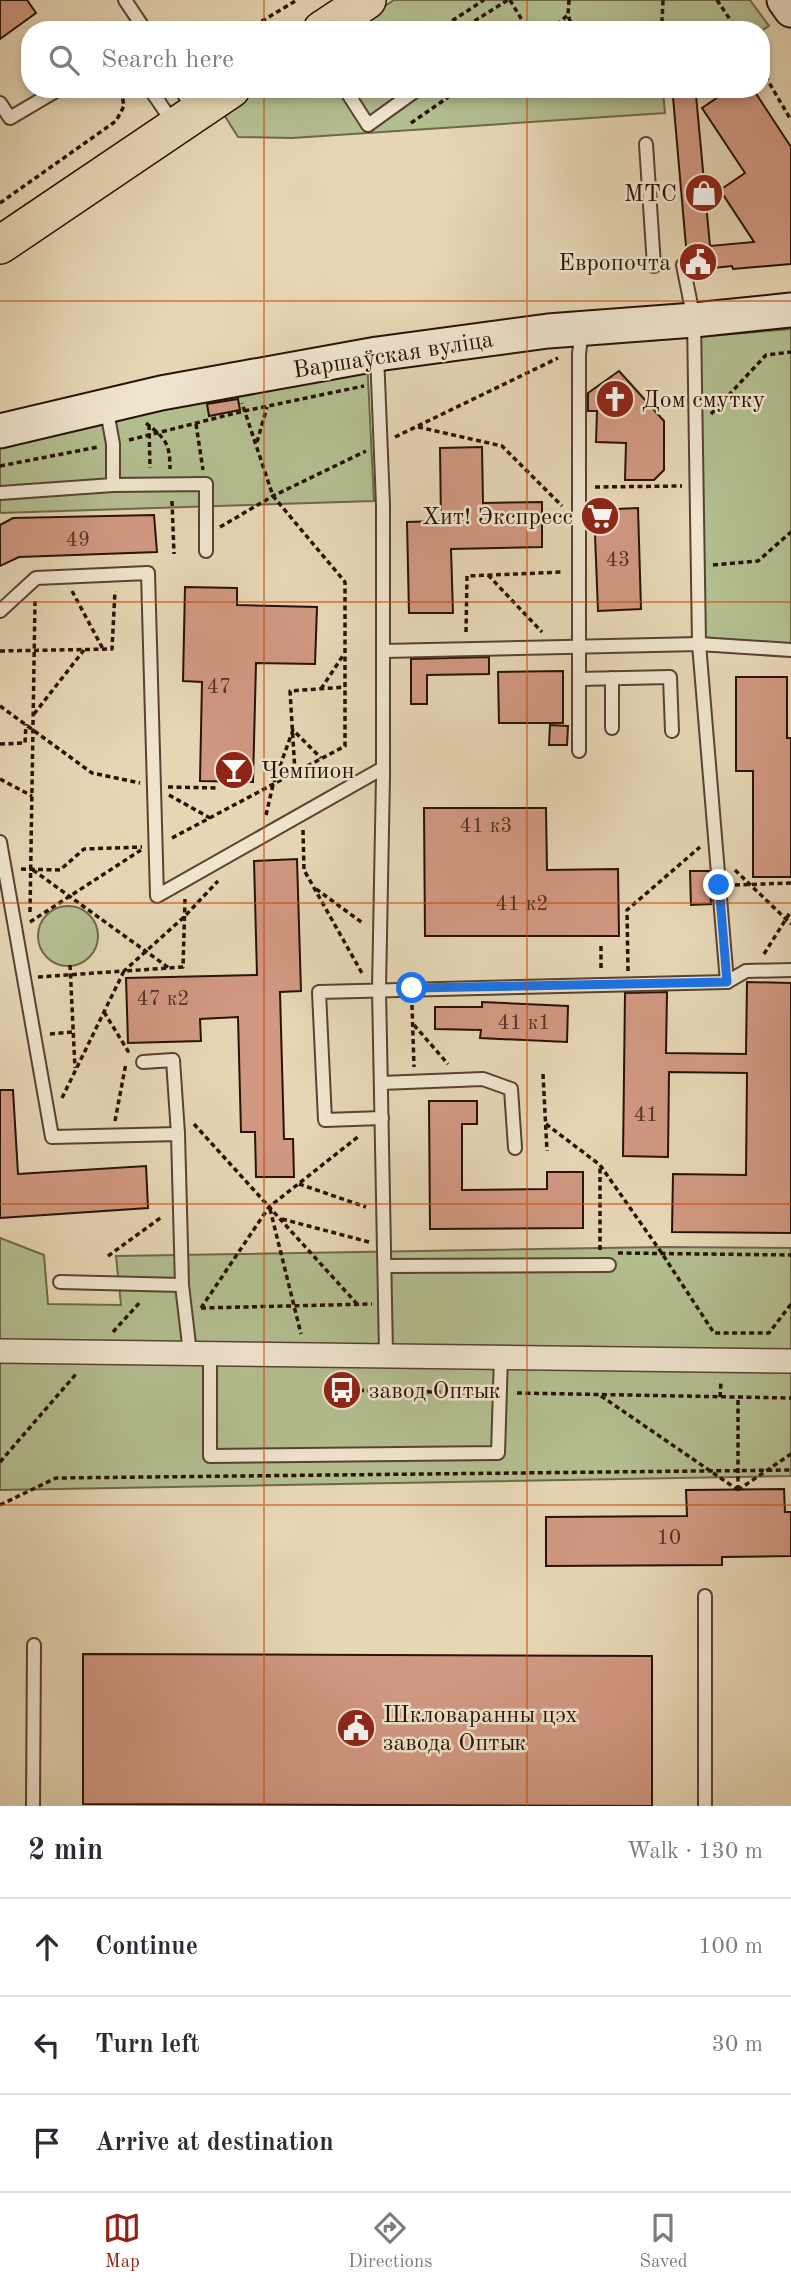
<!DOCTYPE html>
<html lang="en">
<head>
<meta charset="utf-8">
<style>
  :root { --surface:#fff; --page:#f7f7f7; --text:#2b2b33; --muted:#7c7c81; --line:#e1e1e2; --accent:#8f2418 }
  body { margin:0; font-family:"Old Standard TT",serif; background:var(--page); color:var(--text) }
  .stop { position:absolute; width:21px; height:21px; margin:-16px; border:5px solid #1a73e8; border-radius:50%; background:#fff }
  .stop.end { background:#1a73e8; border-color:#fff; box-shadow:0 2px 7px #0008 }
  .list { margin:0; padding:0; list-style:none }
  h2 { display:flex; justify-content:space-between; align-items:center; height:91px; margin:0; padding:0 28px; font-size:30px }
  h2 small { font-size:23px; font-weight:400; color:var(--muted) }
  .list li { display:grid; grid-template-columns:46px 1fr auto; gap:21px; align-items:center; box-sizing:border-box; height:98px; padding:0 28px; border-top:2px solid var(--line) }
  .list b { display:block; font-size:26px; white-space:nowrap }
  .list em { font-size:23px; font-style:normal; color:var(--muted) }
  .icon { flex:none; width:38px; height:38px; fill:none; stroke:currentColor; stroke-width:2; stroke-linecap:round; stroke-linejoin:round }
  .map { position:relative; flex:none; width:791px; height:1806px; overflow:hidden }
  .search { position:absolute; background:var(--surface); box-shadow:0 4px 10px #0003; left:21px; right:21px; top:21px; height:77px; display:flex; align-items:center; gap:18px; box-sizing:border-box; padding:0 24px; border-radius:28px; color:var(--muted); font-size:26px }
  .sheet { height:385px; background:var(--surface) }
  nav { display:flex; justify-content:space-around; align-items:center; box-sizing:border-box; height:98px; border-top:2px solid var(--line); background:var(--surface); font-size:19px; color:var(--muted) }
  nav a { display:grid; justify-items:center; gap:4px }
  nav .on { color:var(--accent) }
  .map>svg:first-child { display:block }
</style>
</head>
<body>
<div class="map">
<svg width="791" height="1806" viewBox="0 0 791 1806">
  <rect width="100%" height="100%" fill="#e6d6b4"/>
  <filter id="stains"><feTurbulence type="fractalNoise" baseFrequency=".00286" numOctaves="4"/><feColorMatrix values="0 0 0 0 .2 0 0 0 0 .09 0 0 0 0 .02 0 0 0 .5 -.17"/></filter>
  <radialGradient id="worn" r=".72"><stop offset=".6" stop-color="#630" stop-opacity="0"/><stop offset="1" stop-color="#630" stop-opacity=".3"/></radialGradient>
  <!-- green -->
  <g fill="#b3be8f" stroke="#6e684a" stroke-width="2">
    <path d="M394,0H750L769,26L761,31L349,30Z"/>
    <path d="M259,89H665L663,91L665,113L292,138L238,137L223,113Z"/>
    <path d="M791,329V645L700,642L696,337Z"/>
    <path d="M367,358L374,501L0,513V445Z"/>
    <circle cx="68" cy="936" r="30"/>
    <path d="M0,1238L44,1255L48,1304L121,1305L116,1256L663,1247L791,1248V1476L0,1490Z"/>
  </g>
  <!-- building -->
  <g fill="#d19881" stroke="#291104" stroke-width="2">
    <path d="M0,0H27L36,13L0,39Z"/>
    <path d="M730,89H753L791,147V264L733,269L732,266L693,270L687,258L673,97L696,95L710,246L754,242L720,190L745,173L702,108Z"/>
    <path d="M619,371L664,421V470L654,480H625L626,443L596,442L597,411H588V393Z"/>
    <path d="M238,399L240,410L209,416L207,404Z"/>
    <path d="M482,447L483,503L542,502V547L451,549L453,613H409L407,522L441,521L440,448Z"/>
    <path d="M638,508L641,609L598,611L594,510Z"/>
    <path d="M154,515L157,552L19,557L0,566V525L13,518Z"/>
    <path d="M185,587L237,588V605L317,607L315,664L256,663L253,782L200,781L202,682L183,681Z"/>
    <path d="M489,657V674L427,675V704H411V659Z"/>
    <path d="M563,671V723H499L498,672Z"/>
    <path d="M736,677H787V738H791V877H753V771H736Z"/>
    <path d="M550,725L568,726L567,745H549Z"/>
    <path d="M424,808H546L547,870L618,869L619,936H425Z"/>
    <path d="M297,859L301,991L280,992L284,1139H293L294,1177H256L255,1132H241L238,1017L200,1019L201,1041L128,1043L126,978L257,975L254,861Z"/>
    <path d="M690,871H709L711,904L691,905Z"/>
    <path d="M747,982L791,983V1233L672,1232L673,1174L746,1175L747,1073L669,1072L668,1157L623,1156L625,993L667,992L666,1053L746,1054Z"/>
    <path d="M482,1002L568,1006L567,1042L480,1038L481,1030L435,1029V1007H482Z"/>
    <path d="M0,1090H13L18,1174L146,1166L148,1208L0,1218Z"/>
    <path d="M429,1101H477V1124H462V1190L547,1189V1172H583V1228L430,1229Z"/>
    <path d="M784,1489L785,1512H791V1556L722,1557V1565L546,1566V1517L687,1516L686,1490Z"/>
    <path d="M83,1654L652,1656V1806L83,1804Z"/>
  </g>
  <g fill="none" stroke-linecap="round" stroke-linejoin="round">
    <!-- lane casing -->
    <g stroke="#584230" stroke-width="16">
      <g id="lane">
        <path d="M125,0L145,30"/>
        <path d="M150,89L174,124"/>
        <path d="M181,89L193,110"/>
        <path d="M345,89L368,125L418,89"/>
        <path d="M0,103L10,118L59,89"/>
        <path d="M646,144L654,266"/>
        <path d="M683,265L694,320L699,644L727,982"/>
        <path d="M377,354L383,505V776L379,989L386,1354"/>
        <path d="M113,485L206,484V551"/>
        <path d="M0,493L113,485V444L106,406"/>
        <path d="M0,611L36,578L148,573L157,896L383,768"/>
        <path d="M383,651L699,644L791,650"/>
        <path d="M579,679L670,677L672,731"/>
        <path d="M612,728V678"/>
        <path d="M579,751V354L582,329"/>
        <path d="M0,842L52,1137L178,1134L182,1285L190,1353"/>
        <path d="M143,1062L173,1060L178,1134"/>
        <path d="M381,1083L483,1079L511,1089L515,1148"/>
        <path d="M382,1118L325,1120L319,992L727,982L746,971L791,970"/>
        <path d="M385,1266L609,1265"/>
        <path d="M60,1282L182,1285"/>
        <path d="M210,1353V1456L498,1453L501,1356"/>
        <path d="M33,1806L34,1645"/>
        <path d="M705,1806V1596"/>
      </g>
    </g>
    <!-- street casing -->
    <g stroke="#584230" stroke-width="26">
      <path id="street" d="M0,1351L791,1361"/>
    </g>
    <!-- secondary casing -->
    <g stroke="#291104" stroke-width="37">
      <g id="secondary">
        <path d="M784,0L791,10"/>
        <path d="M0,431L161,393L377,354L548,331L694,320L791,310"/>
      </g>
    </g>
    <!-- primary casing -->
    <g stroke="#291104" stroke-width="40">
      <g id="primary">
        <path d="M322,30L367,0"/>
        <path d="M0,245L231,89"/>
      </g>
    </g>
    <!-- path -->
    <g stroke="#291104" stroke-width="3.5" stroke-dasharray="5 3.5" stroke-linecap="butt">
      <path d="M510,0L528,30"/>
      <path d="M569,0L568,15L573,30"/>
      <path d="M717,0L737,30"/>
      <path d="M247,30L297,0"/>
      <path d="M438,30L484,0"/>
      <path d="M460,30L508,0"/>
      <path d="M550,30L568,15"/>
      <path d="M658,30L662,21L663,0"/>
      <path d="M761,69L791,120"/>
      <path d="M411,123L460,89"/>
      <path d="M0,203L116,121L124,106L121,90L123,89"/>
      <path d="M711,414L766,355L791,352"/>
      <path d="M146,423C166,439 170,444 170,469"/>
      <path d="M196,424L203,470"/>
      <path d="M149,425L150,468"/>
      <path d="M418,427L502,446L562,506"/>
      <path d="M395,437L558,358"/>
      <path d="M129,440L244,411L364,386"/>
      <path d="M257,442L267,407"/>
      <path d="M0,466L98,447"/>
      <path d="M595,487L682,486"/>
      <path d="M172,501L174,554"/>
      <path d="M220,527L273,496L366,451"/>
      <path d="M713,565L758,561L791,532"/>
      <path d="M488,575L542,632"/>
      <path d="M72,591L103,649"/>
      <path d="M466,632L467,576L563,572"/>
      <path d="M0,651L112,649L115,591"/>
      <path d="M321,689L344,654"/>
      <path d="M0,706L92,773L140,783"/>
      <path d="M34,714L84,650"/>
      <path d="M0,744L25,743L26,724"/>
      <path d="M295,772L290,691L345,687"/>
      <path d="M0,779L32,796"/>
      <path d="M168,787L218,788"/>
      <path d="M169,795L210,818"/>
      <path d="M266,815L273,785L293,730L321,758"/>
      <path d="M303,830L304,870L363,975"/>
      <path d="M172,838L345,746V582L273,496L242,403"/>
      <path d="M21,869L60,870L84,849L142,847"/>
      <path d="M33,870L169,968"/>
      <path d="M735,870L791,924"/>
      <path d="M735,885L791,883"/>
      <path d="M316,889L364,924"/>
      <path d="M30,912L35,601"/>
      <path d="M30,922L141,850"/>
      <path d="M764,954L791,911"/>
      <path d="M70,965L75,1068"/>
      <path d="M601,968V946"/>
      <path d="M628,971L627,910L700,847"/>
      <path d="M38,977L124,971L184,917L218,881"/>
      <path d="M412,1005L414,1067"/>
      <path d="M104,1012L128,1051L127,1055"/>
      <path d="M414,1025L448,1064"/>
      <path d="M50,1034L73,1032"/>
      <path d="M543,1074L547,1151"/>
      <path d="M62,1098L124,971L183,967L185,899"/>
      <path d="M115,1121L126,1063"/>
      <path d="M194,1124L358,1305"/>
      <path d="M546,1124L600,1165L661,1252L714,1333H769L791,1304"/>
      <path d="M299,1184L366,1207"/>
      <path d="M270,1209L301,1334"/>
      <path d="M282,1219L369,1242"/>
      <path d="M600,1250V1167"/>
      <path d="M618,1253L791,1255"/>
      <path d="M108,1256L163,1216"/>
      <path d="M201,1308L269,1207L359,1136"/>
      <path d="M201,1308L372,1304"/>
      <path d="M113,1332L141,1301"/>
      <path d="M342,1390L484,1393"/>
      <path d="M517,1393L791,1398"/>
      <path d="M601,1396L738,1490"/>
      <path d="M720,1397L721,1381"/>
      <path d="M0,1462L76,1374"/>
      <path d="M738,1490V1398"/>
      <path d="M738,1490L791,1454"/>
      <path d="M0,1505L56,1478L791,1470"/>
    </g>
    <!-- lane -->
    <use href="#lane" stroke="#efe4ce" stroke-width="12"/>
    <!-- street -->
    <use href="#street" stroke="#efe4ce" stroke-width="23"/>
    <!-- secondary -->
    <use href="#secondary" stroke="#efe4ce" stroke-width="33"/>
    <!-- primary -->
    <use href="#primary" stroke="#e6d6b4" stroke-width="37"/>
  </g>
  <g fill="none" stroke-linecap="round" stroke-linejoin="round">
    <!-- route -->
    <path stroke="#1a73e8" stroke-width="9" d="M412,988L727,982L719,885"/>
  </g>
  <!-- grid -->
  <path fill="none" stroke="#cb4e0b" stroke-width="2" stroke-opacity="0.55" d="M264,0V30M527,0V30M264,89V1806M527,89V1806M0,301H791M0,602H791M0,903H791M0,1204H791M0,1505H791"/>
  <!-- icons -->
  <defs>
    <g id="shop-disc" transform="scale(2.0125)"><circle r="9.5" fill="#8f2418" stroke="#efe4ce"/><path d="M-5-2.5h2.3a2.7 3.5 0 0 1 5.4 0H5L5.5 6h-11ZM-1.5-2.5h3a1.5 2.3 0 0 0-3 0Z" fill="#fff"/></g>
    <g id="civic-disc" transform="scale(2.0125)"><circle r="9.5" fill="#8f2418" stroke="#efe4ce"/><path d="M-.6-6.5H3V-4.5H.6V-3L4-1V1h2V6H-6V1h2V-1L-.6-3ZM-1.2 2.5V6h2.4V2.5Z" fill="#fff"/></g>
    <g id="church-disc" transform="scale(2.0125)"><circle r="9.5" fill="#8f2418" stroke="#efe4ce"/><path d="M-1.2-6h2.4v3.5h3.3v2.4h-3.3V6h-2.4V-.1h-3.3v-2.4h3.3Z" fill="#fff"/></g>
    <g id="supermarket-disc" transform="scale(2.0125)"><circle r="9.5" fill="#8f2418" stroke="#efe4ce"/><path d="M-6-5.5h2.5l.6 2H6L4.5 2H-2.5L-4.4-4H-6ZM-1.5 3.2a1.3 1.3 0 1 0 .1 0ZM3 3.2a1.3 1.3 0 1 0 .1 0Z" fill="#fff"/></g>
    <g id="bar-disc" transform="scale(2.0125)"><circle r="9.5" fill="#8f2418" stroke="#efe4ce"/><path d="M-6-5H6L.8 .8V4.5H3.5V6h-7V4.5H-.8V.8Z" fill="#fff"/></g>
    <g id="bus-disc" transform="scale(2.0125)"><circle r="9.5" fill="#8f2418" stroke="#efe4ce"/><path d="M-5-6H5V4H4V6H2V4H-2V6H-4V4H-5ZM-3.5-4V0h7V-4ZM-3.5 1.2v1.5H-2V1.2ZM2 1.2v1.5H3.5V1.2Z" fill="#fff"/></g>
  </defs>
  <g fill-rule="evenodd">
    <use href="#shop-disc" x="704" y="193"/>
    <use href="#civic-disc" x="698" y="262"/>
    <use href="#church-disc" x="615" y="399"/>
    <use href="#supermarket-disc" x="600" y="516"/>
    <use href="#bar-disc" x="234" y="770"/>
    <use href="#bus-disc" x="342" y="1390"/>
    <use href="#civic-disc" x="356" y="1728"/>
  </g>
  <g text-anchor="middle" stroke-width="5" stroke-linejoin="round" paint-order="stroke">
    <!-- number labels -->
    <g font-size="21" fill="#533323">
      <text x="78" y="546">49</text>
      <text x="618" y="566">43</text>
      <text x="219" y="693">47</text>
      <text x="486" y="832">41 к3</text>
      <text x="522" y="910">41 к2</text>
      <text x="163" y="1005">47 к2</text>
      <text x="524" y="1029">41 к1</text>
      <text x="646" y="1121">41</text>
      <text x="669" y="1544">10</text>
    </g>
    <!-- poi labels -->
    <g font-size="24" fill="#291104" stroke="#efe4ce" text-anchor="start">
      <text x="677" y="201" text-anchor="end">МТС</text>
      <text x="671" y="270" text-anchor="end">Европочта</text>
      <text x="642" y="407">Дом смутку</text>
      <text x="573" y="524" text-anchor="end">Хит! Экспресс</text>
      <text x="261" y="778">Чемпион</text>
      <text x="369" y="1398">завод Оптык</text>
      <text x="383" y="1722">Шкловаранны цэх<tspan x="383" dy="28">завода Оптык</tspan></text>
    </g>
    <!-- street labels -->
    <g font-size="24" fill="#291104" stroke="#efe4ce">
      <text transform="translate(393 354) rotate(-9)" y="8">Варшаўская вуліца</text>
    </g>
  </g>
  <rect width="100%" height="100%" filter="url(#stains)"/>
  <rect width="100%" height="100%" fill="url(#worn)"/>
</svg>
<div class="stop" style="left:412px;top:988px"></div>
<div class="stop end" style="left:719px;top:885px"></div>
<div class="search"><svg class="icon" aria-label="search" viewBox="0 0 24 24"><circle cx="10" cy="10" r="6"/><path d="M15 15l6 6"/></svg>Search here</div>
</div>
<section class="sheet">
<h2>2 min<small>Walk · 130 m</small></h2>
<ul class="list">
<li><svg class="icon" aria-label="ahead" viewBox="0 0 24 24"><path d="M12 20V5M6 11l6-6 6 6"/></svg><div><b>Continue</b></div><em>100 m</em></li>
<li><svg class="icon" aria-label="left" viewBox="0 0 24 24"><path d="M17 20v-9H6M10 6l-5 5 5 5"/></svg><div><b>Turn left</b></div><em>30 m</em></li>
<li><svg class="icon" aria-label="arrive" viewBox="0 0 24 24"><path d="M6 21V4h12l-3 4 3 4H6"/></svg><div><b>Arrive at destination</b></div></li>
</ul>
</section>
<nav>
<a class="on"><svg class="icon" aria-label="map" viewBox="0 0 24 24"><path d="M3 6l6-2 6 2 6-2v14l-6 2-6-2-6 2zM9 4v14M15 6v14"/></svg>Map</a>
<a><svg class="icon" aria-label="directions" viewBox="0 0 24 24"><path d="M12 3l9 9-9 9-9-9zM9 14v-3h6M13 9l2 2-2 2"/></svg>Directions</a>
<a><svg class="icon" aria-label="saved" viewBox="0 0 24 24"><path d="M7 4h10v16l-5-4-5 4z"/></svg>Saved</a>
</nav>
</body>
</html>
